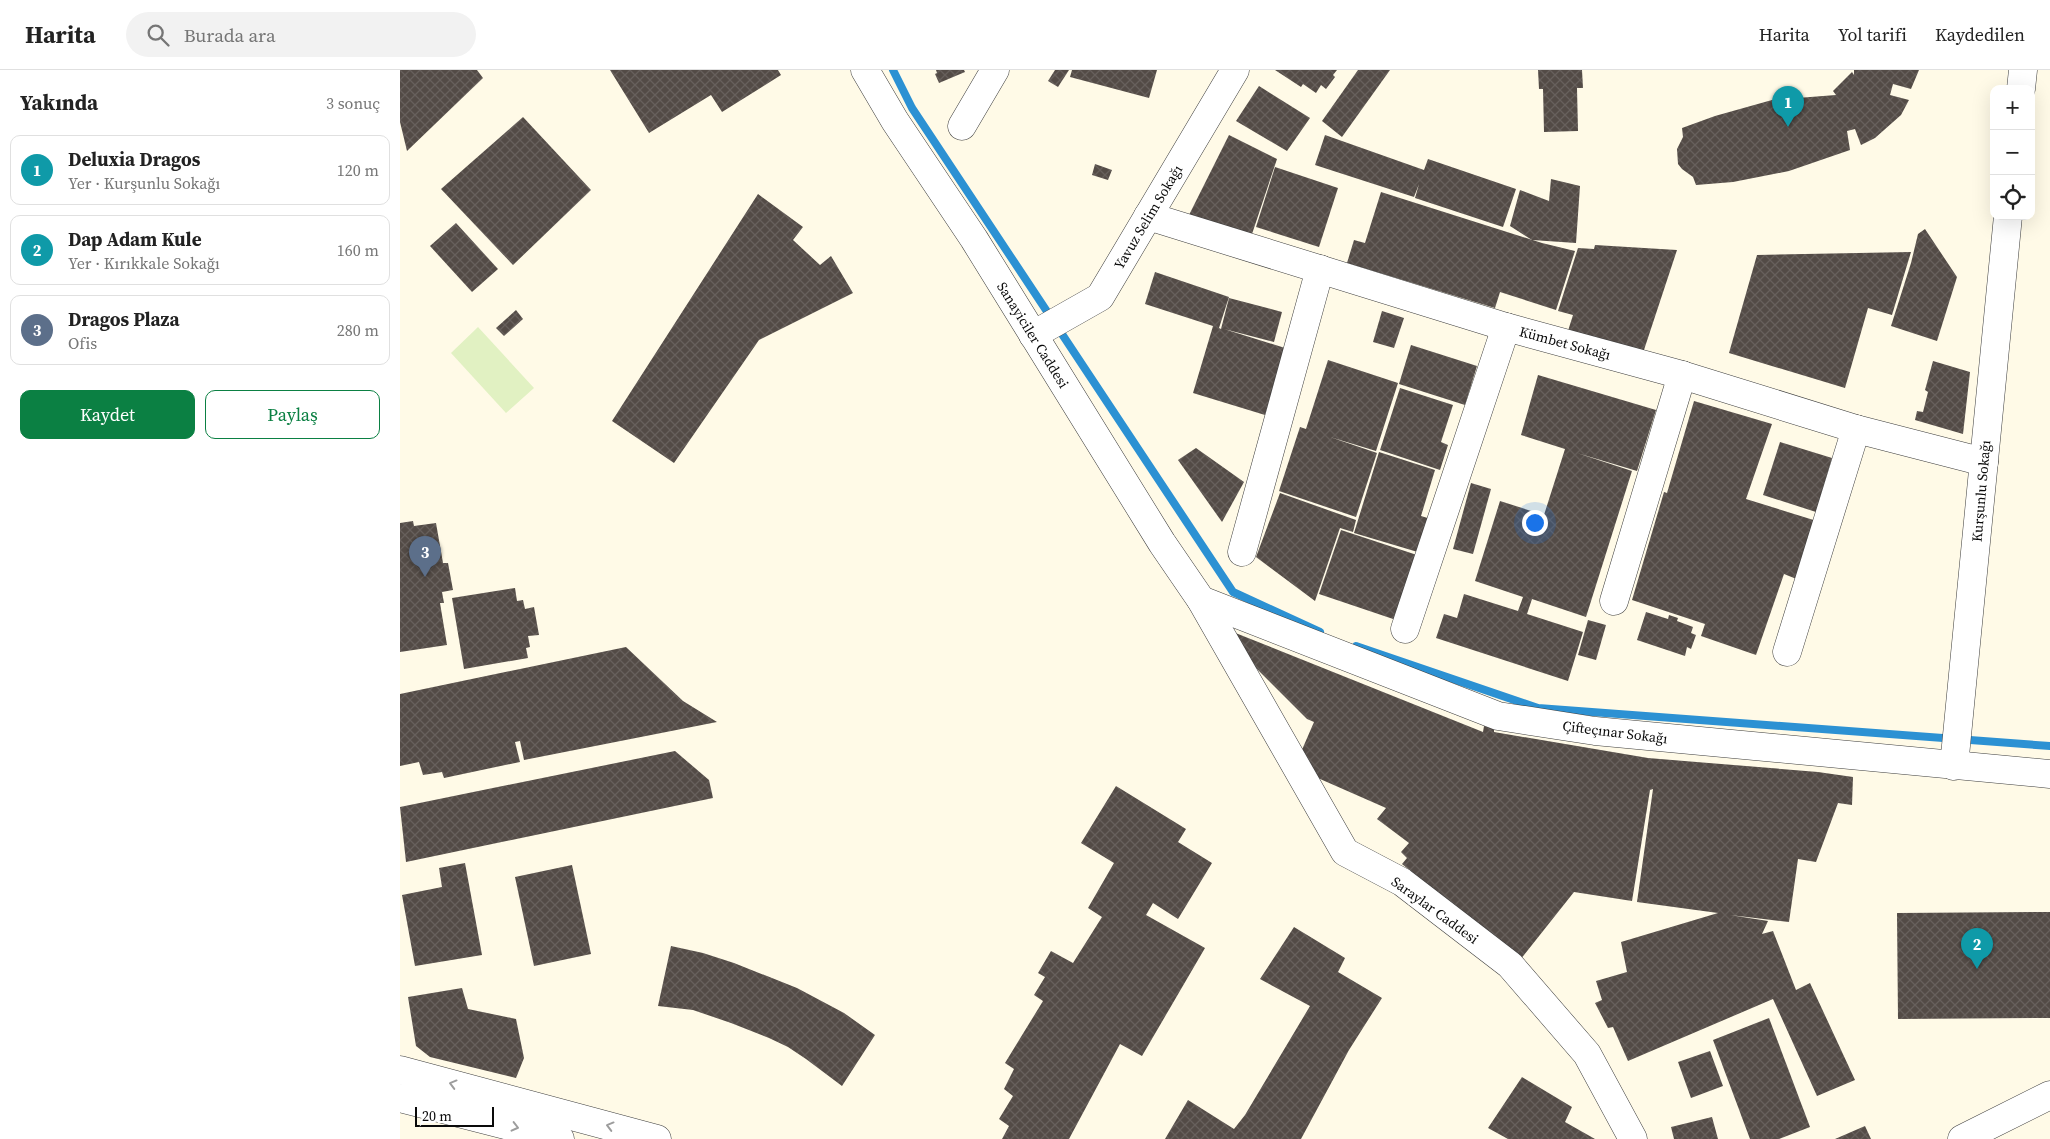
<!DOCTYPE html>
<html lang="tr">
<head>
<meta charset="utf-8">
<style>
  :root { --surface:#fff; --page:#f2f2f2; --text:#222; --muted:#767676; --line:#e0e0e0; --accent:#0b8043 }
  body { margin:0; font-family:"Source Serif 4",serif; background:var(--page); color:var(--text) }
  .controls { position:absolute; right:15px; top:15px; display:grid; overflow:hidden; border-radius:10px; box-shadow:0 5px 20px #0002 }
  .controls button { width:45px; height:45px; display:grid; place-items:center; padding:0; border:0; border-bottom:1px solid var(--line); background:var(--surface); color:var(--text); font:25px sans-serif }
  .scale { position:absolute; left:15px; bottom:12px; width:79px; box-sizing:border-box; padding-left:5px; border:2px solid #0a0a0a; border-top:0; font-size:14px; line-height:18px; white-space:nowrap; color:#0a0a0a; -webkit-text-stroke:4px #fff; paint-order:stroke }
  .you { position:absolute; left:1134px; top:452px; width:18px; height:18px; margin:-12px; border:4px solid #fff; border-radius:50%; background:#1a73e8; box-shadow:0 0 0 8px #1a73e833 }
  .badge { display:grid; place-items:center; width:32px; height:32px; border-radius:50%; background:var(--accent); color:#fff; font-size:16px; font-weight:700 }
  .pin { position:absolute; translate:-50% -41px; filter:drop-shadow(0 1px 2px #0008) }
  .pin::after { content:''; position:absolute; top:26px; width:18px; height:15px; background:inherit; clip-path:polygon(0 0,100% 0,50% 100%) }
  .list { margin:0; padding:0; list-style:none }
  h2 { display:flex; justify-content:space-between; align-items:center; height:65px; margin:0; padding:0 20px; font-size:21px }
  h2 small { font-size:16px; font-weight:400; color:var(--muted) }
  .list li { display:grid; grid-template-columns:32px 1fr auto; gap:15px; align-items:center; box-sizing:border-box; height:70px; margin:0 10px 10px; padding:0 10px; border:1px solid var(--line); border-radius:10px }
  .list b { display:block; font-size:19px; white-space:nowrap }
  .list p { margin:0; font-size:16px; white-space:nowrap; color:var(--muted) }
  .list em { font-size:16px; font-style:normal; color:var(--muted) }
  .actions { display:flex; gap:10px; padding:15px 20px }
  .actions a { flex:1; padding:11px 0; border:1px solid var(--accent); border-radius:10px; text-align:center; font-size:18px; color:var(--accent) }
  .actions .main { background:var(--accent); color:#fff }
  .icon { flex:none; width:28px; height:28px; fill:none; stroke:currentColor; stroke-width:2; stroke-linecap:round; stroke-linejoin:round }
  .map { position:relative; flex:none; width:1650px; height:1069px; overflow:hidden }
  header { display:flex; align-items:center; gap:30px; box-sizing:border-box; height:70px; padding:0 25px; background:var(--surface); border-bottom:1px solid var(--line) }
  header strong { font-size:24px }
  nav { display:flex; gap:28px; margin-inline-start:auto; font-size:18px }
  .search { width:350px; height:45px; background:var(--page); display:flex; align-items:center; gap:12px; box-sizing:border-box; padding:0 18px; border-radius:28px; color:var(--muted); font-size:19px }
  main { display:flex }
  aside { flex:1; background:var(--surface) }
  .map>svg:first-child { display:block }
</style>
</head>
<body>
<header>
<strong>Harita</strong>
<div class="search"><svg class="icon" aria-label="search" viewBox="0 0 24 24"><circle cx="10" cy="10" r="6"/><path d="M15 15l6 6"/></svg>Burada ara</div>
<nav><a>Harita</a><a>Yol tarifi</a><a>Kaydedilen</a></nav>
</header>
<main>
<aside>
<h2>Yakında<small>3 sonuç</small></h2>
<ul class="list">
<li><span class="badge" style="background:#0f9aa8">1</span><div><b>Deluxia Dragos</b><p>Yer · Kurşunlu Sokağı</p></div><em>120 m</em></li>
<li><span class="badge" style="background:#0f9aa8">2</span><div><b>Dap Adam Kule</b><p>Yer · Kırıkkale Sokağı</p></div><em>160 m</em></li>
<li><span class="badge" style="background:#5c6f8a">3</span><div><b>Dragos Plaza</b><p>Ofis</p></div><em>280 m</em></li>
</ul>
<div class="actions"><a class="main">Kaydet</a><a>Paylaş</a></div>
</aside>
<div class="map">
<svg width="1650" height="1069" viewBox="0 0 1650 1069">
  <defs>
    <pattern id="building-cross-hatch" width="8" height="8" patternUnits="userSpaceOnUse" patternTransform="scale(1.25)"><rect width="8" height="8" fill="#534b46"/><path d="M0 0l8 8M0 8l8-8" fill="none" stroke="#67605c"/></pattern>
  </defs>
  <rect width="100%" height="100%" fill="#fffae7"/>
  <!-- pitch -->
  <path fill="#e1f1c2" d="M78,257L134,318L106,343L51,283Z"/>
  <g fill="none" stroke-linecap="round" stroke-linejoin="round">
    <!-- stream -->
    <g stroke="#2c91d3" stroke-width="8">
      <path d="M493,0L512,38L833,522L920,562"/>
      <path d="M956,576L1138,638L1650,676"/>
    </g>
  </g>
  <!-- building -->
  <g fill="url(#building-cross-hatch)">
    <path d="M0,0H77L83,8L7,81L0,52Z"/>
    <path d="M210,0H378L381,5L322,42L311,25L249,63Z"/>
    <path d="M536,0H564L565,2L539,13L535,4L537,3Z"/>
    <path d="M655,0H669L658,17L648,11Z"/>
    <path d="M672,0H757L749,28L670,7Z"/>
    <path d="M875,0H937L933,5L935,7L926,19L921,15L916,23L903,14L901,17Z"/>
    <path d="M958,0H990L942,67L922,51Z"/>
    <path d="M1138,0H1182L1183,18H1177L1178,61L1144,62L1143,19H1139Z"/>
    <path d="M1454,0H1519L1511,19L1493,14L1490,25L1509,30L1501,45L1475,68L1461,75L1455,59L1447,61L1450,80L1389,101L1333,112L1296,115L1293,107L1282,99L1278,94L1277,79L1283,67L1282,58L1315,46L1372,30L1436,25L1433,21L1452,2L1454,5Z"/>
    <path d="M859,16L910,48L887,81L836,51Z"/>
    <path d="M123,47L191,120L113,195L41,119Z"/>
    <path d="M829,65L877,89L851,167L789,145Z"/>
    <path d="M925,65L1024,100L1028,89L1116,119L1103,157L1015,128L1019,114L1014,127L915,95Z"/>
    <path d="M695,94L712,100L708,110L692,105Z"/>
    <path d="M875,97L938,118L919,177L856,157Z"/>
    <path d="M1151,109L1180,116L1176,173L1132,170L1110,156L1120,120L1149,131Z"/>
    <path d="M981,122L1142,173L1175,181L1156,240L1100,222L1095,238L947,193L954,170L965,173Z"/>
    <path d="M358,124L403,157L393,170L420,195L431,186L453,223L359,270L274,393L212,351Z"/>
    <path d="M56,153L98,199L72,222L30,176Z"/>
    <path d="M1525,159L1557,207L1537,271L1491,256L1511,193L1518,164Z"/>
    <path d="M1195,175L1277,180L1242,286L1167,264L1173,245L1158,241L1178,178L1194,179Z"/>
    <path d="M1511,182L1492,245L1468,238L1445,318L1329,283L1357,185Z"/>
    <path d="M755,202L829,227L819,258L821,259L829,228L882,242L874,272L824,259L885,278L865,345L793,323L813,256L745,234Z"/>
    <path d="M116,240L123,249L104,266L96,258Z"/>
    <path d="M982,241L1004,248L994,278L973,272Z"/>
    <path d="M1011,275L1077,296L1065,335L999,314Z"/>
    <path d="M928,290L998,313L976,381L930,367L977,383L956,447L879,421L900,357L906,359Z"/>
    <path d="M1533,291L1570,302L1563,364L1515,350L1517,341L1523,342L1528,322L1525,320Z"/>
    <path d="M1138,305L1256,340L1237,401L1177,383L1232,401L1186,547L1132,529L1127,544L1183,562L1168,611L1036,568L1044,544L1057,548L1064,524L1118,541L1123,527L1075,511L1100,431L1144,445L1165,379L1121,365Z"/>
    <path d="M1000,318L1053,335L1041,372L1048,375L1040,400L980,380Z"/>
    <path d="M1294,331L1372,354L1346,429L1420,452L1399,510L1384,504L1356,585L1301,566L1305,554L1232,530L1264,422L1267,423Z"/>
    <path d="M1380,372L1432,388L1416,442L1363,425Z"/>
    <path d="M796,378L844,412L822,452L778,390Z"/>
    <path d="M979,382L1035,400L1021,446L1031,449L1021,483L954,463Z"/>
    <path d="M1071,413L1091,419L1073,484L1053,479Z"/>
    <path d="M880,423L956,450L953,462L940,458L915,531L856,487Z"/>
    <path d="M13,451L14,456L36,453L43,493H48L53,520L42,522L44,533H40L47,575L0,582V453Z"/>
    <path d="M941,460L1020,486L999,551L919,524Z"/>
    <path d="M115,518L117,531L123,530L125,539L134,537L139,565L128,566L130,577L126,578L128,588L64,599L52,528Z"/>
    <path d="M1246,542L1268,549L1269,545L1278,548L1277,551L1293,557L1291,563L1296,565L1291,579L1287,577L1285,586L1237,570Z"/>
    <path d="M1188,550L1206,555L1196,590L1178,585Z"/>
    <path d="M833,562L1083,662L1084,656L1094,658V662L1248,688L1418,702L1453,707L1452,735L1438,733L1416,792L1398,789L1389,852L1330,845L1368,851L1362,864L1373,861L1396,920L1410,913L1455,1010L1417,1026L1373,929L1228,991L1213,957L1208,958L1195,933L1202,930L1196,911L1227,902L1221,872L1318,843L1237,832L1253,719L1250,720L1232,831L1174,822L1120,890L1002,794L1007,788L1001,782L1009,773L977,749L986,738L911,705L898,689L914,652L907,649L840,582Z"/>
    <path d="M226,577L283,631L317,652L124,690L120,671L115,672L120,692L44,708L42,702L23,705L19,692L0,696V624Z"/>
    <path d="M275,681L309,710L313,728L6,792L0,737Z"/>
    <path d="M716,716L786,759L778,772L812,793L778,849L753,833L746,845L805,878L742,986L720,974L669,1069H602L609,1056L599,1049L613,1026L604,1019L614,999L605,993L643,931L634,925L645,907L638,903L651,881L673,893L702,847L688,838L714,793L681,773Z"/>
    <path d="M65,793L82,885L15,896L2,825L42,817L39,798Z"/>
    <path d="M172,795L191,884L134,896L115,807Z"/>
    <path d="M1650,842V948L1498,949L1497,843Z"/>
    <path d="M894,857L945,888L938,902L982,928L949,980L901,1069H765L788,1030L834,1059L845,1045L910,936L860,909Z"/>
    <path d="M271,876L303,883L334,893L397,918L444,943L475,965L442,1016L406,989L388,977L369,968L331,953L293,940L258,936Z"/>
    <path d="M62,918L68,939L116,949L124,988L116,1008L30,987L16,976L8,927Z"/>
    <path d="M1369,948L1410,1057L1379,1069H1350L1313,970Z"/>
    <path d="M1310,981L1323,1016L1291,1028L1278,992Z"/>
    <path d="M1122,1007L1172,1037L1165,1052L1195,1069H1108L1088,1058Z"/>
    <path d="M1312,1047L1318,1069H1274L1271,1057Z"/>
    <path d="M1465,1056L1471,1069H1435Z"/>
  </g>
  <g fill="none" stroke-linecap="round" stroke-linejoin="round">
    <!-- minor casing -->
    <g stroke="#3d3d3d" stroke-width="29">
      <g id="minor">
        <path d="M465,0L495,51L574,169L762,473L801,530L945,782L1002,812L1110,895L1187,984L1233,1069"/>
        <path d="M1621,19L1623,0"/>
        <path d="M562,56L595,0"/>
        <path d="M748,146L1106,257L1282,305L1456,359L1584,392"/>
        <path d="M633,265L700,227L835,0"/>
        <path d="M842,482L920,199"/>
        <path d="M801,530L1098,646L1195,661L1650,704"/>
        <path d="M1214,531L1282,305"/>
        <path d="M1005,559L1106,257"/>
        <path d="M1387,582L1456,359"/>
        <path d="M1554,696L1608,146"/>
        <path d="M0,1000L257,1069"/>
        <path d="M0,1028L160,1069"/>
        <path d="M1562,1069L1650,1025"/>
      </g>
    </g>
    <!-- minor -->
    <use href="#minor" stroke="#fff" stroke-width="28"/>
  </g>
  <!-- one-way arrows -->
  <defs><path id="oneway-chevron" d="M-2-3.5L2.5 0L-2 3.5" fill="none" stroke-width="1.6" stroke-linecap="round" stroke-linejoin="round" transform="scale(1.25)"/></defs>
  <g stroke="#9d9d9d">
    <use href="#oneway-chevron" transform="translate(53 1014) rotate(-165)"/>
    <use href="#oneway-chevron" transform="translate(210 1056) rotate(-165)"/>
    <use href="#oneway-chevron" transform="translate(115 1057) rotate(14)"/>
  </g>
  <g text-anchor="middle" stroke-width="5" stroke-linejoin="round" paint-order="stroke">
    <!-- street labels -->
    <g font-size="14" fill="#0a0a0a" stroke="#fff">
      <text transform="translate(748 147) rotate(-59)" y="5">Yavuz Selim Sokağı</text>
      <text transform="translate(633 265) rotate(58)" y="5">Sanayiciler Caddesi</text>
      <text transform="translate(1165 273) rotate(15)" y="5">Kümbet Sokağı</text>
      <text transform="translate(1581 421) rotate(-85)" y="5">Kurşunlu Sokağı</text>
      <text transform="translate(1215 662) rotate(7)" y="5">Çifteçınar Sokağı</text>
      <text transform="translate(1035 840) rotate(36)" y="5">Saraylar Caddesi</text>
    </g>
  </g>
</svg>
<div class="controls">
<button>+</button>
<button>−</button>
<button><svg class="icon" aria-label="locate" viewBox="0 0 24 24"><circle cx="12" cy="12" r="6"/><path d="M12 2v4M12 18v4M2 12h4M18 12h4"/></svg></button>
</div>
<div class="scale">20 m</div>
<div class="you"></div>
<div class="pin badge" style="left:1388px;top:57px;background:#0f9aa8">1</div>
<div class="pin badge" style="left:1577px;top:899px;background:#0f9aa8">2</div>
<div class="pin badge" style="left:25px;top:507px;background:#5c6f8a">3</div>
</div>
</main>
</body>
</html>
